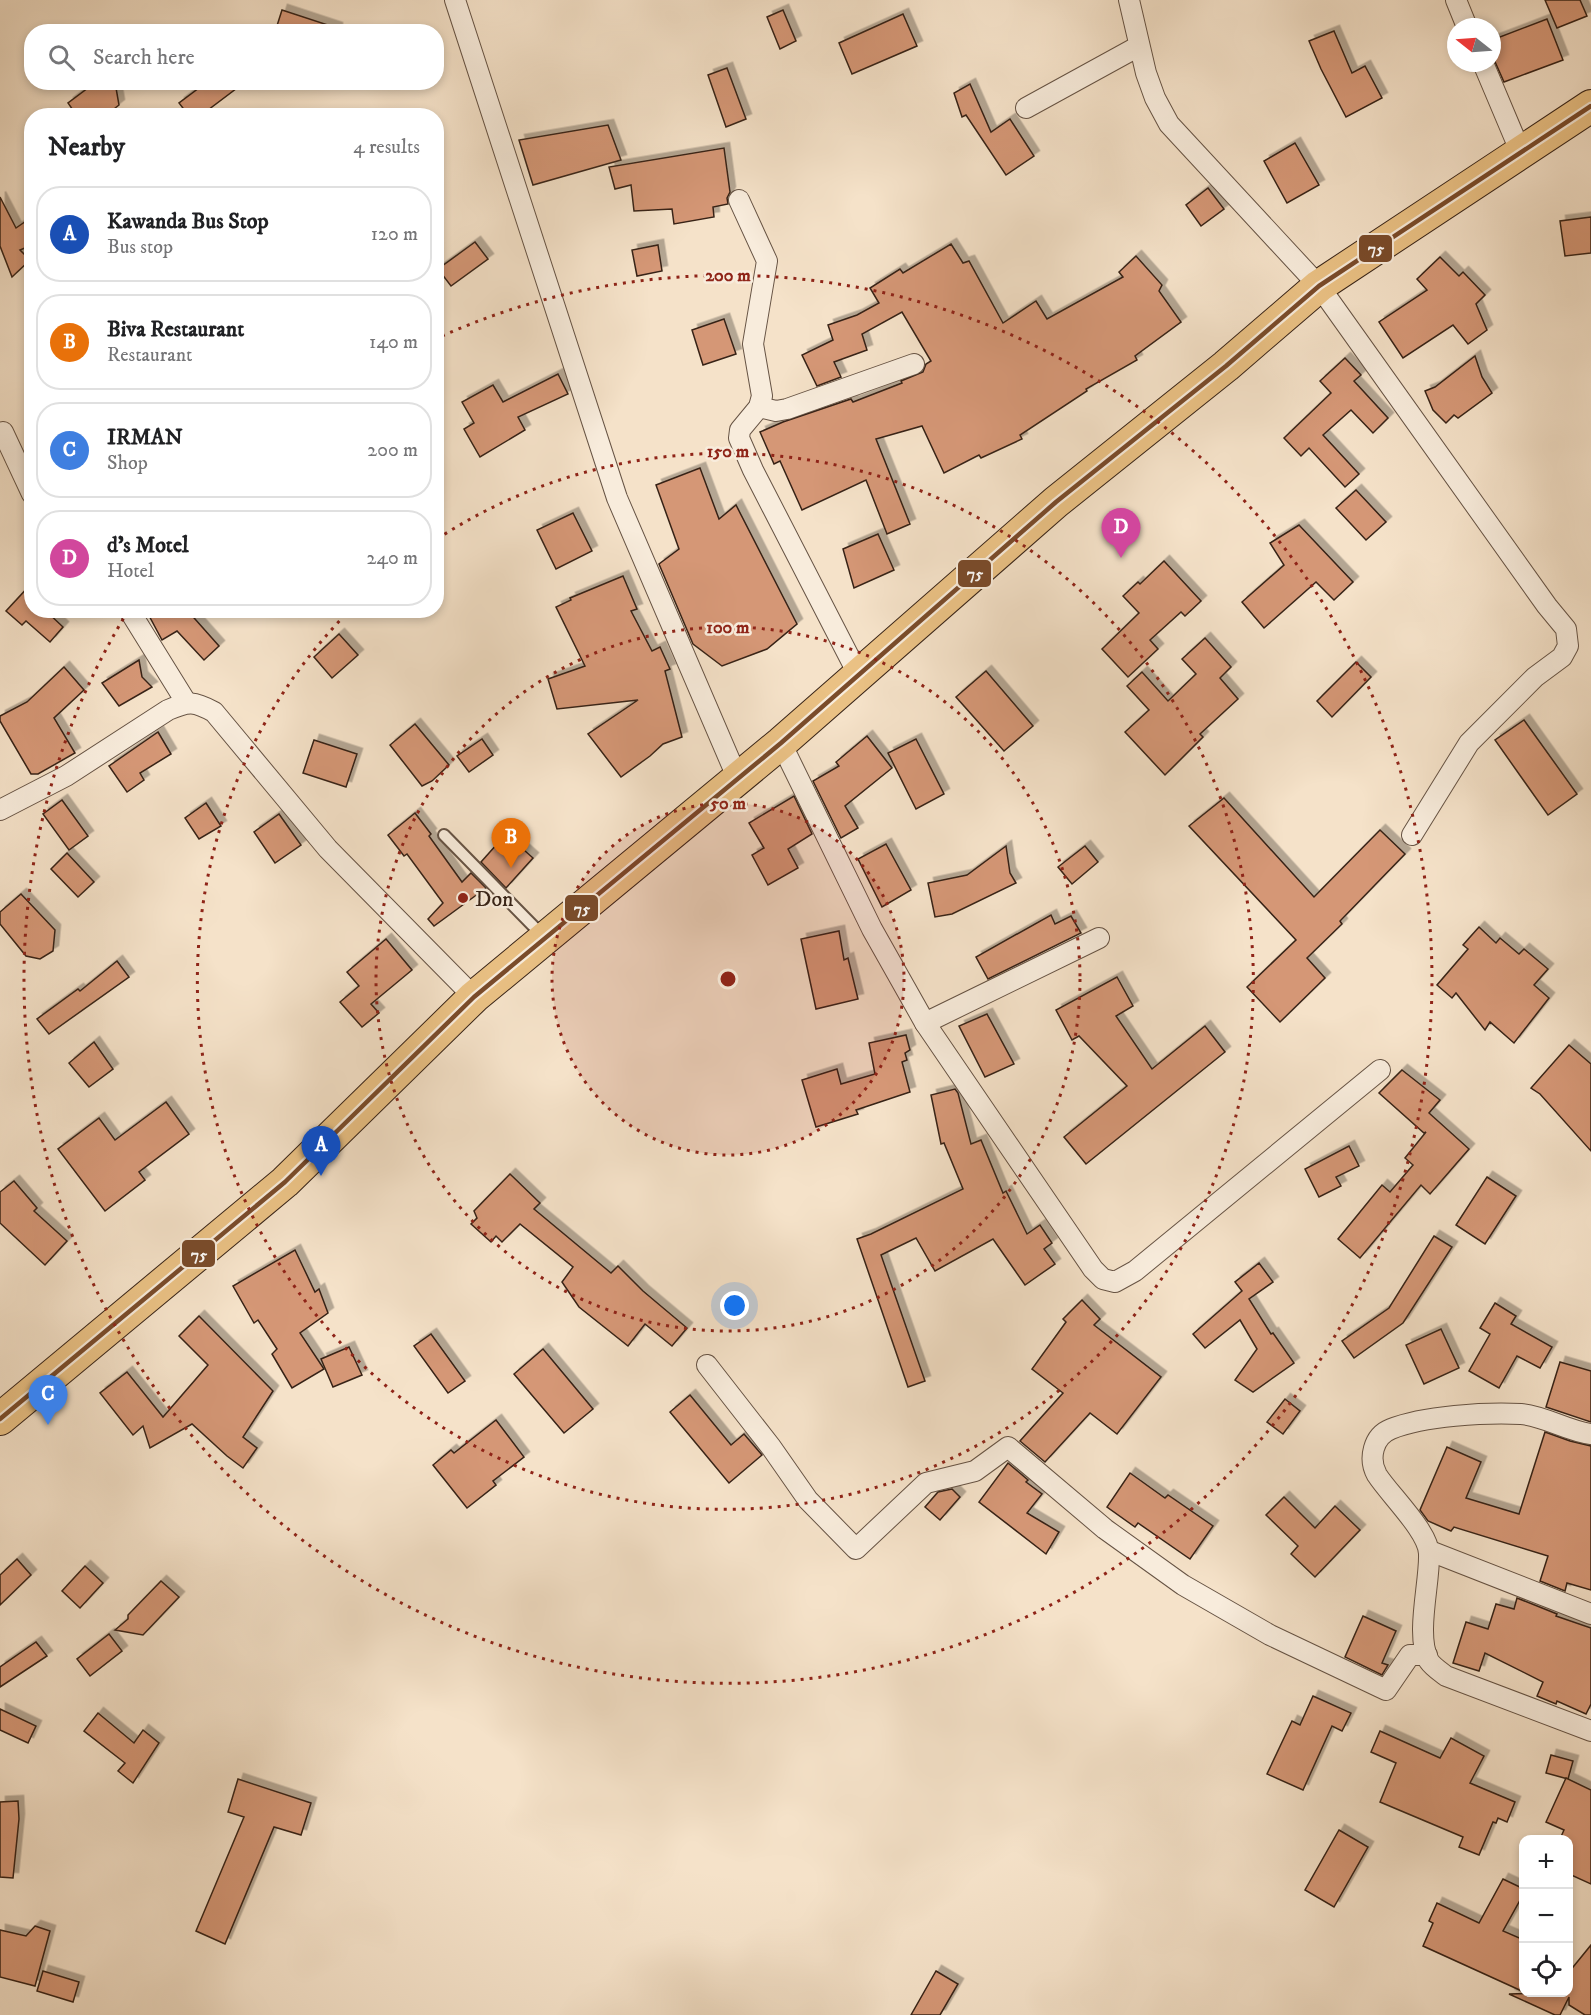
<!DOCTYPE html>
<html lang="en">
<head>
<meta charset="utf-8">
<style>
  :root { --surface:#fff; --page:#f2f2f2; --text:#202124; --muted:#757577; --line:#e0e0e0; --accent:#8f2418 }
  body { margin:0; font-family:"IM FELL DW Pica",serif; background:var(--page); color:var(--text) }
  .controls { position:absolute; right:18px; bottom:18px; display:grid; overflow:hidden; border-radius:12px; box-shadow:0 3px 9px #0003 }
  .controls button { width:54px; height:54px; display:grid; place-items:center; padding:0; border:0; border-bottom:2px solid var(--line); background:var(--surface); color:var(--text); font:30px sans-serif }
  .compass { position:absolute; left:1447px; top:18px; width:54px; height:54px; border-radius:50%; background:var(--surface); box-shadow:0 3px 9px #0003; rotate:287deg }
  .you { position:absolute; left:735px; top:1306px; width:21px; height:21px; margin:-15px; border:4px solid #fff; border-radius:50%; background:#1a73e8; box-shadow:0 0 0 9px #1a73e833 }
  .badge { display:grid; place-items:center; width:39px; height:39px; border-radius:50%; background:var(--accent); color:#fff; font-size:20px; font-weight:700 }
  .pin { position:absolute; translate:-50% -50px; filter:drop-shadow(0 2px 3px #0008) }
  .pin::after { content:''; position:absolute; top:32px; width:21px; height:18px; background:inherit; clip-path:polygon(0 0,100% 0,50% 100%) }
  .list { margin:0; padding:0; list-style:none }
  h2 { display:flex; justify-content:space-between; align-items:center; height:78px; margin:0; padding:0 24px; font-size:26px }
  h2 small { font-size:20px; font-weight:400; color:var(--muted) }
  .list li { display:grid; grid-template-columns:39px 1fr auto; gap:18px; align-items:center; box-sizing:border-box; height:96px; margin:0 12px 12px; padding:0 12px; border:2px solid var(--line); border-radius:24px }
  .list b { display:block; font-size:22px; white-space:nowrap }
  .list p { margin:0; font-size:20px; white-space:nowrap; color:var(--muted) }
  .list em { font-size:20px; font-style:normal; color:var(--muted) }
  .icon { flex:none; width:33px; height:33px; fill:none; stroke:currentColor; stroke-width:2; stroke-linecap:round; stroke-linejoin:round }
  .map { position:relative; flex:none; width:1591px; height:2015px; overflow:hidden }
  .search { position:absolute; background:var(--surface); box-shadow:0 3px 9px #0003; left:24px; top:24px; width:420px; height:66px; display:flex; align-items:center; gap:15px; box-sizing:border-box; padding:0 21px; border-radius:24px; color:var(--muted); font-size:22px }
  .panel { position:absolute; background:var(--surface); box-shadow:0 3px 9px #0003; left:24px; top:108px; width:420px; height:510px; border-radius:24px }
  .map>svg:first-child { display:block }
</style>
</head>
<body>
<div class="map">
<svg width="1591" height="2015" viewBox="0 0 1591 2015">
  <defs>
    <filter id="shadow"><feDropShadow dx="5.5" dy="-5.5" stdDeviation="0" flood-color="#0004"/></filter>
  </defs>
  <rect width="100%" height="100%" fill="#f5e2c9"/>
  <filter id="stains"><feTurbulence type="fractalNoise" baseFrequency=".00333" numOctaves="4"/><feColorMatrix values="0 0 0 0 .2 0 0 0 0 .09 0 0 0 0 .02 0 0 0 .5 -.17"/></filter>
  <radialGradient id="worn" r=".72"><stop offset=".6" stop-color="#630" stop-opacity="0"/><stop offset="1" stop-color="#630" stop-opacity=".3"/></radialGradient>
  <!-- building -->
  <g fill="#d59776" stroke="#372317" stroke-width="1.5" filter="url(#shadow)">
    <path d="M1545,0H1580L1587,16L1557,28Z"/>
    <path d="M282,10L337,28V32H275Z"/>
    <path d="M783,10L796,41L780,49L767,17Z"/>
    <path d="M903,14L917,46L852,74L839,43Z"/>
    <path d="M1547,19L1563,60L1504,82L1492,55V40Z"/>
    <path d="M1334,31L1352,73L1365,66L1382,98L1346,117L1321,69L1309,41Z"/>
    <path d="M727,68L746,119L726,127L708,75Z"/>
    <path d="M96,82H115L119,105L105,116H77L68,103Z"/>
    <path d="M207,82H245L200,116H189L179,103Z"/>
    <path d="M970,84L991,132L1010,119L1034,156L1006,175L966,115L962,117L954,93Z"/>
    <path d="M608,125L621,160L533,185L519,140Z"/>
    <path d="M1295,143L1319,185L1287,203L1264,161Z"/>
    <path d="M724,148L730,192L727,198L728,204L713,207L714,217L674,224L672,209L634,211L631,185L615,189L609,167Z"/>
    <path d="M1208,188L1224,209L1201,226L1186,205Z"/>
    <path d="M0,197L16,228L32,217V245L20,250L30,260L12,277L0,246Z"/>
    <path d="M1591,217V253L1565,256L1560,221Z"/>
    <path d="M475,242L488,259L451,286L438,269Z"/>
    <path d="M951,244L963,263L969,261L1003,323L1036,301L1047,319L1123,277L1119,272L1136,256L1162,285L1159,291L1181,322L1135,356L1137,360L1086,389L1087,391L1020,435L1022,439L981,458L979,455L944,473L922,426L876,439L910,524L887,534L866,480L802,510L780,461L774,464L760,432L783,422L851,399L853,402L902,383L901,381L923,372L926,364L931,361L902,312L862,334L867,350L834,362L841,377L817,386L802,355L833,340L828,325L857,315L879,303L870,288L900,269L903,273Z"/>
    <path d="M658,245L662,271L637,276L632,250Z"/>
    <path d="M1440,257L1459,276L1463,272L1485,295L1476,304L1487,330L1468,344L1453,325L1403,358L1379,322L1427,290L1417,279Z"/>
    <path d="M724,319L736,354L703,365L692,330Z"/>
    <path d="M1475,356L1482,377L1492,393L1458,418L1454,415L1446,423L1433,410L1425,391L1435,387Z"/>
    <path d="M1345,358L1361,375L1354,381L1388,418L1373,433L1351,410L1323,435L1359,474L1345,487L1309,448L1301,456L1284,438L1331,393L1320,381Z"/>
    <path d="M558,374L568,394L518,417L525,430L480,457L464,429L474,423L462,402L493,385L503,402Z"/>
    <path d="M700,468L719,519L736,505L797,624L767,649L722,666L693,644L659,564L679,549L656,485Z"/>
    <path d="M1356,490L1386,522L1366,540L1336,508Z"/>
    <path d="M573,513L592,551L556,569L537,530Z"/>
    <path d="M1299,525L1353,582L1334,600L1316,582L1264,628L1242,602L1284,565L1270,543Z"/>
    <path d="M878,534L894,570L854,588L843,549Z"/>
    <path d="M1164,561L1201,601L1185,616L1181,612L1150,640L1158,649L1128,677L1102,649L1139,613L1123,596L1138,582L1140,584Z"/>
    <path d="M623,576L637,609L631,611L652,651L660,647L670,669L665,671L682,737L663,744L650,756L621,777L588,734L638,700L557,709L548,679L585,666L556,607L571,600L570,598Z"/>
    <path d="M32,583V610H45L63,627L50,642L26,621L22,625L6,611Z"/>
    <path d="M146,610H187L219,646L204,660L177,631L162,640Z"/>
    <path d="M339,634L358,655L332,678L314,657Z"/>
    <path d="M1205,638L1231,667L1220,678L1238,699L1200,734L1203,737L1165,775L1125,732L1149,710L1127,686L1142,672L1168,701L1196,674L1182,659Z"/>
    <path d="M139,660L142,677L152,687L119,706L102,683Z"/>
    <path d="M1356,662L1371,677L1332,717L1317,701Z"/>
    <path d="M64,667L84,690L54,718L75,753L38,774H31L0,721V716L27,702Z"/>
    <path d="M986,671L1033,726L1004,751L956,697Z"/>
    <path d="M1524,720L1577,794L1548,815L1495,740Z"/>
    <path d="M415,724L449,765L432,781L422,786L390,745Z"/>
    <path d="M158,732L171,754L140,773L144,780L127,792L109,766Z"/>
    <path d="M867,736L892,768L845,806L858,828L841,838L813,781L839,766L836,762Z"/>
    <path d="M482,739L493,755L469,772L457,756Z"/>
    <path d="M916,739L944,794L916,809L888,753Z"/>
    <path d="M314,740L357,754L346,787L303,773Z"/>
    <path d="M794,796L812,834L788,849L798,868L768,885L752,855L764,848L749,823Z"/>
    <path d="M1224,798L1314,897L1380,830L1405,854L1340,921L1342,924L1307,958L1325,978L1280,1022L1247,987L1296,940L1189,826Z"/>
    <path d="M62,800L88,836L69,850L43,814Z"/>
    <path d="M206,803L221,826L199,839L185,818Z"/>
    <path d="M415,813L431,834L429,836L462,882L471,873L486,888L434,926L428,919L443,903L407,854L404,856L388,835Z"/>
    <path d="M279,814L301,845L275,863L254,832Z"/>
    <path d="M506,834L533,858L506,888L481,862Z"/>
    <path d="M886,844L911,890L882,907L858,859Z"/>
    <path d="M1006,846L1010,873L1016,883L952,914L935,917L928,883L967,875Z"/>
    <path d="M1085,846L1098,862L1072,884L1058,867Z"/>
    <path d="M67,853L94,882L78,897L51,869Z"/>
    <path d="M21,894L55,930L53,951L40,959L26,956L0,924V912Z"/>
    <path d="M1051,915L1055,924L1071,916L1081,933L988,979L976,957Z"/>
    <path d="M1479,927L1496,943L1500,938L1519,954L1524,949L1548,969L1534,985L1549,998L1514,1043L1490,1022L1485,1030L1456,993L1452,998L1437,985L1468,949L1463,945Z"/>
    <path d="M839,931L844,960L848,958L858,999L816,1009L801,939Z"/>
    <path d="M386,939L412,970L371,1004L379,1013L362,1027L340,1002L359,986L347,972Z"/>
    <path d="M117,961L129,977L49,1034L37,1019L78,989L80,991Z"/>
    <path d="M1117,977L1133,1006L1116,1016L1152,1069L1205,1026L1225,1052L1086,1164L1064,1137L1127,1086L1079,1036L1072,1040L1056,1010Z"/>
    <path d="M987,1014L1014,1064L985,1077L959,1026Z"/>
    <path d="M906,1035L910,1050L905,1053L907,1060L902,1062L910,1092L856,1110L858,1114L816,1127L802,1080L837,1069L841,1084L875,1074L869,1043Z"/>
    <path d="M94,1042L113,1069L89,1087L69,1063Z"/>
    <path d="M1569,1045L1591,1064V1151L1540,1094L1531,1088Z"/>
    <path d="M1402,1070L1440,1100L1429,1113L1469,1149L1430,1194L1421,1185L1360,1258L1338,1239L1382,1185L1390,1192L1413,1165L1405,1158L1426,1132L1424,1133L1379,1093Z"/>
    <path d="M955,1089L958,1093L971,1144L981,1140L1003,1193L1006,1191L1027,1234L1040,1225L1052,1243L1044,1249L1055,1264L1025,1285L993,1239L935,1271L916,1238L881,1255L925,1381L908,1387L857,1239L871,1234L963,1189L944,1143L941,1144L931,1095Z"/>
    <path d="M166,1102L189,1134L139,1172L145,1180L105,1211L58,1149L99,1118L115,1140Z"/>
    <path d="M1349,1146L1359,1166L1336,1177L1341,1186L1319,1197L1305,1169Z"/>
    <path d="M510,1174L540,1203L534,1209L611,1273L618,1266L643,1291L687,1328L672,1346L645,1324L628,1346L579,1307L562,1282L573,1267L520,1224L502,1242L496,1236L491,1242L471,1224L477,1218L474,1211Z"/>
    <path d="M1487,1177L1516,1196L1485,1244L1456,1225Z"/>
    <path d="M14,1181L37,1208L34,1211L67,1241L45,1265L0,1223V1192Z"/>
    <path d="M1434,1236L1452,1247L1403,1323L1354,1358L1342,1341L1389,1308Z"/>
    <path d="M295,1250L315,1292L319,1289L328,1313L300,1333L324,1369L292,1388L272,1354L277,1349L258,1320L254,1323L233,1286Z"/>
    <path d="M1259,1263L1273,1282L1249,1299L1271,1334L1273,1333L1294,1363L1253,1392L1235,1380L1257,1349L1240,1320L1205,1348L1193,1334L1242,1291L1235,1282Z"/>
    <path d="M1082,1300L1100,1319L1094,1325L1161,1377L1117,1434L1090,1413L1045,1462L1020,1441L1063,1393L1032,1369L1066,1322L1063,1319Z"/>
    <path d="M1495,1303L1516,1316L1511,1324L1552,1347L1540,1368L1517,1356L1499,1388L1469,1371L1490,1334L1480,1328Z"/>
    <path d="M199,1316L273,1391L243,1437L257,1448L243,1468L227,1456L192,1424L150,1448L143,1426L133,1435L100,1393L127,1372L163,1417L208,1365L179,1336Z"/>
    <path d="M1441,1329L1459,1368L1424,1384L1406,1345Z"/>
    <path d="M431,1334L465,1381L448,1393L414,1346Z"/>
    <path d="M349,1347L362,1375L333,1387L321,1359Z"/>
    <path d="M543,1349L593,1409L564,1433L514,1374Z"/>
    <path d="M1560,1362L1591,1371V1422L1546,1407Z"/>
    <path d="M690,1395L731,1445L744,1434L762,1455L729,1483L670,1412Z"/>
    <path d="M1285,1399L1300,1411L1283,1434L1267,1422Z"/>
    <path d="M496,1420L524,1457L493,1481L496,1485L467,1508L433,1465L451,1450L454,1453Z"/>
    <path d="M1545,1432L1570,1441L1591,1446V1590L1567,1583L1565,1591L1540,1581L1548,1556L1454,1527L1451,1531L1428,1521L1420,1510L1447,1447L1481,1462L1466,1498L1519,1514Z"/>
    <path d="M1008,1463L1028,1480L1026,1482L1042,1494L1027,1513L1059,1532L1046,1554L979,1502Z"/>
    <path d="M1130,1473L1165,1498L1168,1495L1213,1526L1190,1559L1138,1523L1135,1527L1107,1507Z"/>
    <path d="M952,1489L960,1497L940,1520L925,1507L938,1492Z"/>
    <path d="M1284,1497L1315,1528L1335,1506L1360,1530L1315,1577L1291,1554L1298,1546L1266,1515Z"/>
    <path d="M17,1559L31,1575L0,1605V1575Z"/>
    <path d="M85,1566L103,1583L80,1608L62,1591Z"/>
    <path d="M161,1581L179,1597L143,1635L115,1630L128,1619V1615Z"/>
    <path d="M1517,1598L1557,1614L1556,1616L1591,1628V1704L1586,1714L1557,1701L1556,1704L1537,1696L1543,1682L1485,1653L1479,1671L1453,1663L1466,1622L1488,1629L1496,1604L1514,1609Z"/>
    <path d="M1363,1616L1396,1631L1382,1663L1388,1665L1382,1675L1345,1657Z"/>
    <path d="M109,1634L122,1651L90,1676L77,1659Z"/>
    <path d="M36,1642L47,1656L0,1687V1667Z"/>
    <path d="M1313,1696L1351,1713L1342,1731L1332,1726L1303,1790L1267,1774L1292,1721L1300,1725Z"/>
    <path d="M0,1709L36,1726L28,1743L0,1730Z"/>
    <path d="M98,1713L134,1743L143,1730L159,1743L133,1783L118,1771L125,1763L84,1731Z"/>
    <path d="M1380,1731L1440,1758L1451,1738L1484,1756L1470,1783L1515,1802L1507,1822L1498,1818L1496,1823L1493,1822L1479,1855L1459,1847L1463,1837L1380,1802L1396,1763L1371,1752Z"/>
    <path d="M1551,1755L1573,1761L1568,1779L1546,1773Z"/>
    <path d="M1566,1778L1591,1790V1884L1569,1874V1839H1560L1564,1830L1546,1822Z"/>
    <path d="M238,1779L311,1803L301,1835L274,1827L225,1944L196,1931L244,1817L228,1812Z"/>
    <path d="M18,1801L19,1819L13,1878L0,1877V1802Z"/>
    <path d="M1339,1830L1368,1847L1334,1907L1305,1890Z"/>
    <path d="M1503,1879L1524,1889V1893L1503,1931L1524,1940V1992L1423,1946L1433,1923L1429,1921L1437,1903L1479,1923Z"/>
    <path d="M35,1926L50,1931L35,1986L0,1977V1930L26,1936Z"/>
    <path d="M1591,1945V2015H1585L1569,2005V1997L1560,2015H1555L1509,1994L1569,1992V1972Z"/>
    <path d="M43,1971L79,1982L73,2002L37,1991Z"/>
    <path d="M936,1971L958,1984L940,2015H911Z"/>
  </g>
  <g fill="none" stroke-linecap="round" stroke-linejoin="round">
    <!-- service casing -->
    <g stroke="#665344" stroke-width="14">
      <path id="service" d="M444,835L543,936"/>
    </g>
    <!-- minor casing -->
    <g stroke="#665344" stroke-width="22">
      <g id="minor">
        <path d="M455,0L617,498L737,777"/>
        <path d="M1129,0L1146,73L1155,98L1169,124L1319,286L1547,606L1566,629L1568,646L1562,657L1535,677L1469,743L1412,835"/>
        <path d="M1456,0L1467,27"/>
        <path d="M1483,63L1521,153"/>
        <path d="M1026,108L1139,46"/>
        <path d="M739,200L767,261L753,344L762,396L759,407L740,430L739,438L753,470L858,674"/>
        <path d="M759,407L776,411L787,409L914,364"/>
        <path d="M3,432L32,494"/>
        <path d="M129,610L186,702"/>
        <path d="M781,743L872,929L925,1023L1093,1269L1103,1279L1115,1282L1135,1271L1380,1070"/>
        <path d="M0,810L66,776L168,710C189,701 194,701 214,712L328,849L474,997"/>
        <path d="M925,1023L1099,938"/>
        <path d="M707,1365L771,1447L808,1500L856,1549L926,1483L975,1471L1008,1447L1105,1529L1183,1585L1270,1635L1386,1690L1410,1655H1427"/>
        <path d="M1591,1434C1567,1431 1545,1416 1521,1414C1486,1412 1423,1416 1391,1429C1373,1436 1368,1459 1377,1475C1389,1494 1429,1532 1429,1554C1430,1583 1415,1636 1429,1661C1433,1667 1441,1672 1446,1676L1591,1731"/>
        <path d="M1430,1551L1591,1614"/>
      </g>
    </g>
    <!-- primary casing -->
    <g stroke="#372317" stroke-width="34">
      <path id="primary" d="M0,1419L285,1182L474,997L781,743L1056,502L1226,366L1319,286L1591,106"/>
    </g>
    <!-- service -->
    <use href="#service" stroke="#f8ecdc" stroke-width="10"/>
    <!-- minor -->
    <use href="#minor" stroke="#f8ecdc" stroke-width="20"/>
    <!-- primary -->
    <use href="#primary" stroke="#eac184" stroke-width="32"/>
    <!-- bus-1 casing -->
    <g stroke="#f8ecdc" stroke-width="9">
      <path id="bus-1" d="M0,1419L285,1182L474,997L781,743L1056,502L1226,366L1319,286L1591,106"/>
    </g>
    <!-- bus-1 -->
    <use href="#bus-1" stroke="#7a4b2a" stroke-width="4.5"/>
  </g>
  <!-- distance rings -->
  <circle cx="728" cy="979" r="176" fill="#8f2418" fill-opacity=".12"/>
  <g fill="none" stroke="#8f2418" stroke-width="3" stroke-dasharray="3 6">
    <circle cx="728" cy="979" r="176"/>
    <circle cx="728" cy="979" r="352"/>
    <path d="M437 539A528 528 0 1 1 348 612"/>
    <path d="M442 336A704 704 0 1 1 128 611"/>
  </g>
  <!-- markers -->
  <circle fill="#8f2418" stroke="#f8ecdc" stroke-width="2" cx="463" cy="898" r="6"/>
  <g text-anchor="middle" stroke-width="5" stroke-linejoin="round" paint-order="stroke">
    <!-- poi labels -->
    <g font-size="22" fill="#372317" stroke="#f8ecdc" text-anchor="start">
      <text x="475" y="906">Don</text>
    </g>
  </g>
  <circle cx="728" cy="979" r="9" fill="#8f2418" stroke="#f8ecdc" stroke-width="3"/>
  <g font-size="18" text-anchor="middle" font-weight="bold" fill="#8f2418" stroke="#f8ecdc" stroke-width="5" stroke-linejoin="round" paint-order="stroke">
    <text x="728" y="281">200 m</text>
    <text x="728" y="457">150 m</text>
    <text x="728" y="633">100 m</text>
    <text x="728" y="809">50 m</text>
  </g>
  <g stroke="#f8ecdc" stroke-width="2">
    <rect x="1358" y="234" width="35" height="29" rx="6" fill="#7a4b2a"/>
    <rect x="957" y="559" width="35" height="29" rx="6" fill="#7a4b2a"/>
    <rect x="564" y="894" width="35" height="28" rx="6" fill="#7a4b2a"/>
    <rect x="181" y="1239" width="35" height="29" rx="6" fill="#7a4b2a"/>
  </g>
  <g font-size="16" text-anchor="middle" font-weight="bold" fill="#fff">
    <text x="1376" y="254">75</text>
    <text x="975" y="579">75</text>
    <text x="582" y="914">75</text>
    <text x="199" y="1260">75</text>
  </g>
  <rect width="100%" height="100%" filter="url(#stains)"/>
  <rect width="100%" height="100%" fill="url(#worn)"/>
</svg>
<div class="controls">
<button>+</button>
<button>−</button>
<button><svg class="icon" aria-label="locate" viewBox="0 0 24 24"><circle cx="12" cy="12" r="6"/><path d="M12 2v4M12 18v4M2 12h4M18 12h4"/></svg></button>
</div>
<svg class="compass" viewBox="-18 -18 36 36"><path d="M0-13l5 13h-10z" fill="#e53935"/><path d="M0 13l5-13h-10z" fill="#757577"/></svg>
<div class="you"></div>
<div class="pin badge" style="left:321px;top:1176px;background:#1a4fb4">A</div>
<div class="pin badge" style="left:511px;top:868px;background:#e8710a">B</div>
<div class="pin badge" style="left:48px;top:1425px;background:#3f7fe0">C</div>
<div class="pin badge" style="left:1121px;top:558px;background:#d1479c">D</div>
<div class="search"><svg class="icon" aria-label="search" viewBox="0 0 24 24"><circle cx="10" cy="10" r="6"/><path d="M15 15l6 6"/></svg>Search here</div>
<section class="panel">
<h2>Nearby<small>4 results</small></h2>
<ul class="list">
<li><span class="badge" style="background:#1a4fb4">A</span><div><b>Kawanda Bus Stop</b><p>Bus stop</p></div><em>120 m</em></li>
<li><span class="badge" style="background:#e8710a">B</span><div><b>Biva Restaurant</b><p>Restaurant</p></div><em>140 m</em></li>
<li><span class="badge" style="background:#3f7fe0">C</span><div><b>IRMAN</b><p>Shop</p></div><em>200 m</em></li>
<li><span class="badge" style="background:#d1479c">D</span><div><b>d's Motel</b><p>Hotel</p></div><em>240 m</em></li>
</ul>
</section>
</div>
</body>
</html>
